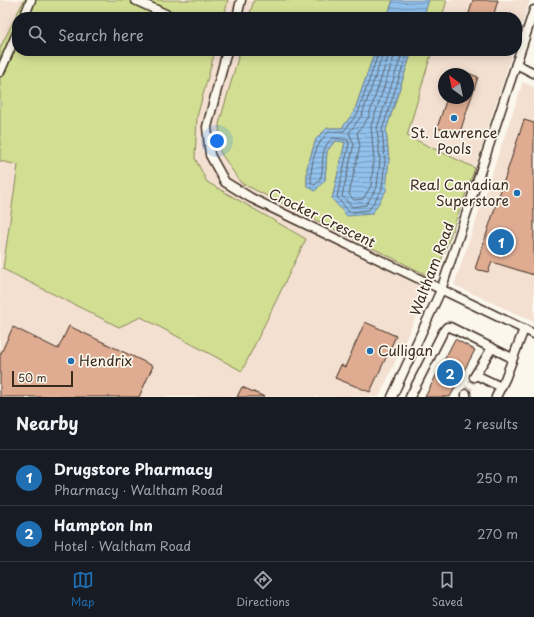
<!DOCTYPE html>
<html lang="en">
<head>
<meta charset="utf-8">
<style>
  :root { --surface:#171b24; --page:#20242c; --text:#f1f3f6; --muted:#9ea1a6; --line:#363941; --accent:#1f6fb2 }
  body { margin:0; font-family:"Playpen Sans",sans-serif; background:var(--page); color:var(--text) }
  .compass { position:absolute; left:438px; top:68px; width:36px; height:36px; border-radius:50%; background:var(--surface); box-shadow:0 2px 10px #0003; rotate:327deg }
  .scale { position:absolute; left:12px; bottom:10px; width:61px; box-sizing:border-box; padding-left:4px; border:2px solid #3b2a1e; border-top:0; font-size:11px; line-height:14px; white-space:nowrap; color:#3b2a1e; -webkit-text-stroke:3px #fbf7ec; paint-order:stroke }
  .you { position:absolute; left:217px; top:141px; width:14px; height:14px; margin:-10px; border:3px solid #fff; border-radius:50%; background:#1a73e8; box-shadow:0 0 0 6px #1a73e833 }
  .badge { display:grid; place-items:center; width:26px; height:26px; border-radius:50%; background:var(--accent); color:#fff; font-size:13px; font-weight:700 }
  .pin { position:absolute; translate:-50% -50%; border:2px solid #fff; box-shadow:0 1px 4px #0006 }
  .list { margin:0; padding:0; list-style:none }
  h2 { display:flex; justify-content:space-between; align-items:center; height:52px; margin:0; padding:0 16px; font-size:17px }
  h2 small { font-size:13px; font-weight:400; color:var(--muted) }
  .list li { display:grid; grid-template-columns:26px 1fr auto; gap:12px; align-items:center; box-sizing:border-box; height:56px; padding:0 16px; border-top:1px solid var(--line) }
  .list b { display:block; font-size:15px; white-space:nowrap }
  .list p { margin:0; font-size:13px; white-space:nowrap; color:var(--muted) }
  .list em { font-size:13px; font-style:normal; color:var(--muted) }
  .icon { flex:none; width:22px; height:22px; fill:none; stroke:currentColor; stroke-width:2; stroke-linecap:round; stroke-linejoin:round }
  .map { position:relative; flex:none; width:534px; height:397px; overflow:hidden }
  .search { position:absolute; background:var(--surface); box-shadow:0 2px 10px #0003; left:12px; right:12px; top:12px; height:44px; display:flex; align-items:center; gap:10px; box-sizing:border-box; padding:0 14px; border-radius:16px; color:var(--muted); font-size:15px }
  .sheet { height:164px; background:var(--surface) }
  nav { display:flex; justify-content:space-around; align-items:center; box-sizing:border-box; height:56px; border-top:1px solid var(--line); background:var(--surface); font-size:11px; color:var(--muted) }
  nav a { display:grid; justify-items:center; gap:2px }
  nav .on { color:var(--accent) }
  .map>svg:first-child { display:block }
</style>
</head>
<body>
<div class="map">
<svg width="534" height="397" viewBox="0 0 534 397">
  <defs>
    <pattern id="water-rules" width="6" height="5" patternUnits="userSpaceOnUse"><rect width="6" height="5" fill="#91c1ec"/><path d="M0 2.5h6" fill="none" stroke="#789dbf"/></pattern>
  </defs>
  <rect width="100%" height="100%" fill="#fbf7ec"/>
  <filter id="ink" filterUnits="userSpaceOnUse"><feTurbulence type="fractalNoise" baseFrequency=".025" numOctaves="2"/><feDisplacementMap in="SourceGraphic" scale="8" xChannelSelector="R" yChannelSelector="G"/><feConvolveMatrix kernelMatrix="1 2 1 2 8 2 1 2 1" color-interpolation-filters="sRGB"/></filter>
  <g filter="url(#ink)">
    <!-- built -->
    <g fill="#f3e0d1" fill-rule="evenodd">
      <path d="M0,0H530L517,40V17H17V51H513L475,168L422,304L379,397H0ZM444,74H468V98H444Z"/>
      <path d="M523,82L534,87V322L454,285Z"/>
    </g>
    <!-- green -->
    <g fill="#d2df92" stroke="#868458">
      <path d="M24,0H228L224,17H17V51H215L197,117L195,158L207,182L306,239L242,371L141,317L119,327L3,269L18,165L0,161V48Z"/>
      <path d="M254,0H393L387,17H249Z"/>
      <path d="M429,0H447L442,17H423Z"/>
      <path d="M240,51H375L354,112L342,128H327L316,139L307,168V186L325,180L327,151L335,141L345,142L332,199L389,160L386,130L412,51H432L407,136L475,168L439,267L427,275L241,183L220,152L219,124Z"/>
    </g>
    <!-- water -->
    <g fill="url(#water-rules)" stroke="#6f859a">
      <path d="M393,0H429L423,17H387Z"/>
      <path d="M375,51H412L386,130L389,160L386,191L372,214L347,216L332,199L345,142L335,141L327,151L325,180L315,191L307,186V168L316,139L327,128H342L354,112Z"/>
    </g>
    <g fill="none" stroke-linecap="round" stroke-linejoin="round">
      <!-- shore -->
      <g stroke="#5d6670" stroke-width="1">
        <path d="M379,51L358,113L344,131L329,132C314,145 311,164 311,183L315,185C330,172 314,153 333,138L348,140L349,144L337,197L349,212L369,210L382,189L385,160L382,130L408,51"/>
        <path d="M384,51L362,115L349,133L354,144L342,196L352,207L366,205L377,187L380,160L377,128L403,51"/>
        <path d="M390,51L368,118L357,133L360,146L349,194L354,200L363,199L371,186L374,160L371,126L396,51"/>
      </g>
    </g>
    <!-- building -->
    <g fill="#dfac92" stroke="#3b2a1e">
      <path d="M473,0H498L493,17H468Z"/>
      <path d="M468,73L478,77L459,135L437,128L447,98H468Z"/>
      <path d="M524,120L534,123V275L492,262L488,272L475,269Z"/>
      <path d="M365,322L396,336L370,392L335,378L341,365L345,367Z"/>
      <path d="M69,326L153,366L139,397H0V355L13,327L58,349Z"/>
      <path d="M455,339L475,350L450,397H425Z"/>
      <path d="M242,387L265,397H237Z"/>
    </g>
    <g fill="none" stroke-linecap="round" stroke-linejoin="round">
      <!-- minor-tunnel -->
      <path stroke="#d5cec3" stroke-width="8" stroke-dasharray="8 4" stroke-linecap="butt" d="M466,394L474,377"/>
      <!-- minor casing -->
      <g stroke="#3b2a1e" stroke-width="11">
        <g id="minor">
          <path d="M135,0L172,17"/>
          <path d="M24,17L31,0"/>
          <path d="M237,17L241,0"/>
          <path d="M227,51L207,127L210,155L225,182L251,198L534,334"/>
          <path d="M516,64L534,73"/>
          <path d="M0,72L17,33"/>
          <path d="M476,375L501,387"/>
          <path d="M474,377L492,348"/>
          <path d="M392,397L441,290L534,10"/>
          <path d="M410,397L443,332L447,327H450L512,358"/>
          <path d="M466,397V394"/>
          <path d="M496,397L505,379L524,329"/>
        </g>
      </g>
      <!-- minor -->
      <use href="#minor" stroke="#fbf7ec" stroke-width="8"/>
    </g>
  </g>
  <!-- markers -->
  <g fill="#1f6fb2" stroke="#fbf7ec" stroke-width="1.5">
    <circle cx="454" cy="118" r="4"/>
    <circle cx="517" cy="193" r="4"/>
    <circle cx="370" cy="351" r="4"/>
    <circle cx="71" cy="361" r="4"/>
  </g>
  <g text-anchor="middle" stroke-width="3.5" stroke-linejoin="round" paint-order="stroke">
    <!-- poi labels -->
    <g font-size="14" fill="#3b2a1e" stroke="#fbf7ec" text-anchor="start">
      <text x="454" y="138" text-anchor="middle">St. Lawrence<tspan x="454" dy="16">Pools</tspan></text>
      <text x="509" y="190" text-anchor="end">Real Canadian<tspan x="509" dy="16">Superstore</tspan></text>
      <text x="378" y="356">Culligan</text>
      <text x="79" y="366">Hendrix</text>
    </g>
    <!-- street labels -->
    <g font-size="14" fill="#3b2a1e" stroke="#fbf7ec">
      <text transform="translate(322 218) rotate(26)" y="5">Crocker Crescent</text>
      <text transform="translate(432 269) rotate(-69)" y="5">Waltham Road</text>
    </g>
  </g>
</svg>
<svg class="compass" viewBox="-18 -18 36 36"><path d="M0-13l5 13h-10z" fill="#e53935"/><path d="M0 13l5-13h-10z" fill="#9ea1a6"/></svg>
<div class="scale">50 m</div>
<div class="you"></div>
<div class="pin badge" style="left:501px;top:242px">1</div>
<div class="pin badge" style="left:450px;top:373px">2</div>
<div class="search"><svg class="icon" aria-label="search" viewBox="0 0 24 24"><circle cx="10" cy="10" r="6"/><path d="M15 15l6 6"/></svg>Search here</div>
</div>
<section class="sheet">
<h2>Nearby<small>2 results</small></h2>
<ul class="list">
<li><span class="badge">1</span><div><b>Drugstore Pharmacy</b><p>Pharmacy · Waltham Road</p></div><em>250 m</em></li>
<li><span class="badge">2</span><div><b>Hampton Inn</b><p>Hotel · Waltham Road</p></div><em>270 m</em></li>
</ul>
</section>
<nav>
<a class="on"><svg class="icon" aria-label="map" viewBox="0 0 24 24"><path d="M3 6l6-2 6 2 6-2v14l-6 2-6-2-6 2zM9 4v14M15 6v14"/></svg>Map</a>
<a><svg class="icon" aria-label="directions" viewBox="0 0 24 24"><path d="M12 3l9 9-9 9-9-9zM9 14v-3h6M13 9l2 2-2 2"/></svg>Directions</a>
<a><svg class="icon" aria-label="saved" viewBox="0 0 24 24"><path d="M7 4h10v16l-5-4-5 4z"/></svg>Saved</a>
</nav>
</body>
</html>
